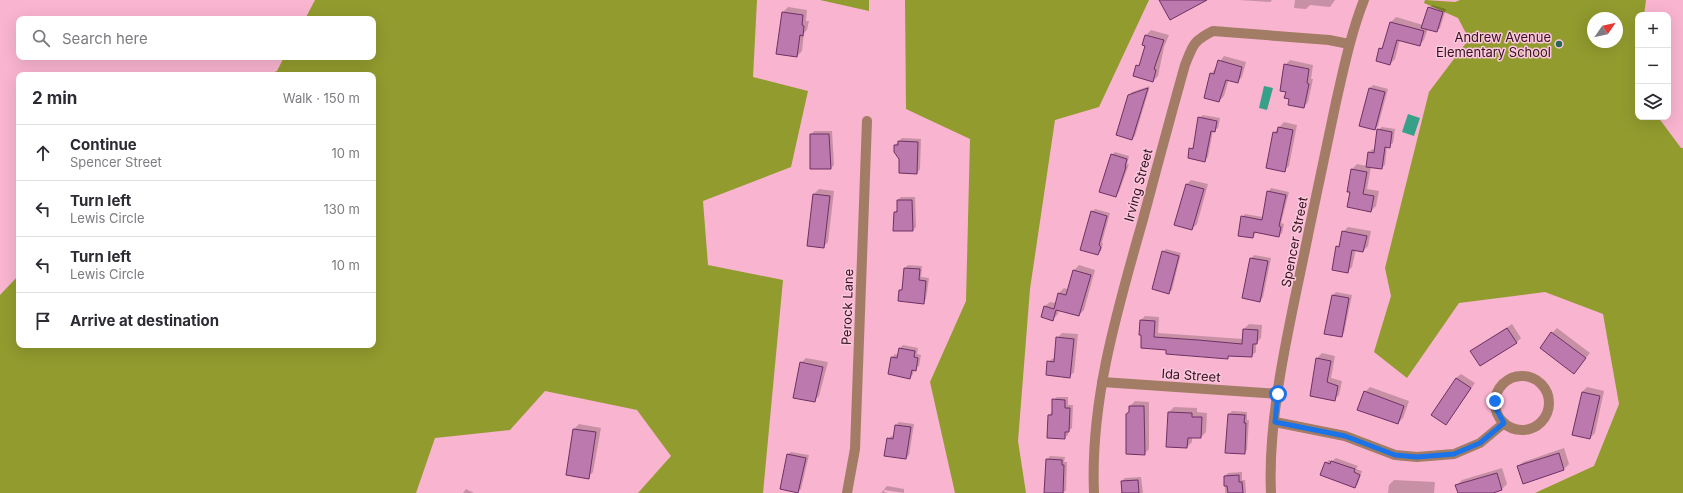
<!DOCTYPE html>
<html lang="en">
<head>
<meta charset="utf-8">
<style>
  :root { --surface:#fff; --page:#f2f2f3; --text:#2b2b33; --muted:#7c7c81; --line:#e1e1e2 }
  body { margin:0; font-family:Inter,sans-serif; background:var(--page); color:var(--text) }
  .controls { position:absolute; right:12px; top:12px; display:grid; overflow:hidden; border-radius:8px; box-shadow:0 4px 16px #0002 }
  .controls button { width:36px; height:36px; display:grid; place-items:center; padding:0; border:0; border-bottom:1px solid var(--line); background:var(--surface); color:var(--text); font:20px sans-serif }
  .compass { position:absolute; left:1587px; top:12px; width:36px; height:36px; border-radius:50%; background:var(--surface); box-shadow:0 4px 16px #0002; rotate:56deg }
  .stop { position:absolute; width:12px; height:12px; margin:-9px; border:3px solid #1a73e8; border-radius:50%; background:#fff }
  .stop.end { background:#1a73e8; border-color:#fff; box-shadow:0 1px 4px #0008 }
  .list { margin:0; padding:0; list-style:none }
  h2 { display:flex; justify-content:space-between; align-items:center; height:52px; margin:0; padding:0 16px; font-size:17px }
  h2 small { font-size:13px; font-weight:400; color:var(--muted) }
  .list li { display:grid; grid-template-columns:26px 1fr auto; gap:12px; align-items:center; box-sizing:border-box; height:56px; padding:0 16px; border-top:1px solid var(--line) }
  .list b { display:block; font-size:15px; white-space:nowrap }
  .list p { margin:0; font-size:13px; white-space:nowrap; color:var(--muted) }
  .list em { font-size:13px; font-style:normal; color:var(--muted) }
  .icon { flex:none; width:22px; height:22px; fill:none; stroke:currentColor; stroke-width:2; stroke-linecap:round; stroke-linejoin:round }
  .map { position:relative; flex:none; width:1683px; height:493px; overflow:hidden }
  .search { position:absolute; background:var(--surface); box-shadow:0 4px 16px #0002; left:16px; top:16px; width:360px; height:44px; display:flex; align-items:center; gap:10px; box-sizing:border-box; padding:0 14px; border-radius:8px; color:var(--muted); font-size:15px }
  .panel { position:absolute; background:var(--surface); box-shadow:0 4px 16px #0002; left:16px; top:72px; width:360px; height:276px; border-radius:8px }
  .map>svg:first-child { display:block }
</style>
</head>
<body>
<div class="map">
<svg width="1683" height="493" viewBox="0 0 1683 493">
  <rect width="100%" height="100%" fill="#f9b4cf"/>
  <!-- forest -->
  <g fill="#929b2e" fill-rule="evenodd">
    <path d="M315,0H757L753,77L808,91L791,167L703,201L708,265L783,280L763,493H638L671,456L637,410L545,391L510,430L435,438L416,493H0V295L19,275V345H373V75H266L277,71L284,57H373V19H305Z"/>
    <path d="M820,0H869V11Z"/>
    <path d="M905,0H1149L1099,107L1055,120L1030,289L1018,441L1026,493H955L930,382L966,301L970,139L906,109Z"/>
    <path d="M1425,0L1455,2L1460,0H1646L1644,15H1638V69L1636,86L1638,89V117H1658L1681,148H1683V493H1535L1594,466L1619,404L1603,314L1545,292L1459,303L1407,378L1374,352L1391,296L1385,268L1429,92L1469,39L1458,18L1424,3ZM1593,18H1617V42H1593Z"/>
  </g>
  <!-- water -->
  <g fill="#36a188">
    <path d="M1264,86L1273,88L1267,110L1259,108Z"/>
    <path d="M1408,114L1420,118L1414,136L1402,132Z"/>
  </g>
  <!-- shadow -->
  <g fill="#0003">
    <path d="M1239,0H1272L1270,2Z"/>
    <path d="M1295,0H1335L1330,7L1310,5L1306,9L1294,8Z"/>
    <path d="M1432,5L1446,9L1440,28L1437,31L1428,28L1424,40L1419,45L1400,40L1395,59L1390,64L1380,49L1385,44L1391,22L1396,17L1423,25L1429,8Z"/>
    <path d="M788,7L807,10L806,21H809L807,30L804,33L802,51L797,56L783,12Z"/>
    <path d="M1151,30L1169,35L1164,47L1158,76L1153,81L1137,66L1142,61L1146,45V35Z"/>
    <path d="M1224,56L1246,62L1242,77L1237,82L1229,79L1224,96L1219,101L1211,74Z"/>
    <path d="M1290,60L1313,65L1311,79H1313L1308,102L1304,107L1290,98L1287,92L1285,65Z"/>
    <path d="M1373,85L1388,89L1378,126L1375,129L1360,125L1370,88Z"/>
    <path d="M1150,86L1135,136L1132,139L1129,96L1132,92Z"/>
    <path d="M1203,115L1220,118L1218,128L1213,131L1208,157L1205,161L1190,149L1194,146L1199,118Z"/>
    <path d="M1284,122L1297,125L1289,166L1284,171L1274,133Z"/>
    <path d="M1382,127L1395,129L1393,143L1387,146L1385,165L1381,168L1371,167L1367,189L1379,191L1376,206L1371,211L1351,192L1352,169L1357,164L1367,166L1369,153L1372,149L1375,150L1378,130Z"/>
    <path d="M814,131H832L834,165L831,168L811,135Z"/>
    <path d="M902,138L921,139L920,169L917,173L900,159L895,145Z"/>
    <path d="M1115,152L1129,156L1127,164H1129L1119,192L1116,195L1112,155Z"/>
    <path d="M1191,180L1208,184L1197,224L1192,229L1186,185Z"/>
    <path d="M1271,188L1289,192L1281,223L1284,224L1282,233L1279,236L1256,232L1253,237L1242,217L1245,214L1263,217L1268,192Z"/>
    <path d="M819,189L834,191L828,242L823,247L814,194Z"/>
    <path d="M901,197H915L916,227L913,230H894L895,212L898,209V200Z"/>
    <path d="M1095,209L1110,213L1102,242L1103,244L1101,251L1098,254L1092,212Z"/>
    <path d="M1348,227L1371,231L1368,246L1363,251L1356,249L1352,267L1347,272L1337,247L1341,243L1343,232Z"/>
    <path d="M1166,249L1181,253L1172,290L1168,293L1163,252Z"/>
    <path d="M1254,255L1271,258L1263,297L1260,301L1251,259Z"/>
    <path d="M908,265L922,266L921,277L929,278L926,299L923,303L900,291L903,288L905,268Z"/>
    <path d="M1079,265L1095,270L1084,310L1079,315L1059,309L1058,314L1053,319L1045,306L1050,302L1056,303L1059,293L1064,288L1069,290L1074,270Z"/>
    <path d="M1336,292L1352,295L1344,333L1341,336L1325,333L1333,295Z"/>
    <path d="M1145,316L1159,317L1158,333L1243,339L1244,329L1249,324L1262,325L1261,338L1256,343V352L1251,356L1230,355L1227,358L1167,349L1142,347L1140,321Z"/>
    <path d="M1512,324L1521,338L1516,343L1472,351Z"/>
    <path d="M1557,328L1590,353L1574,372L1552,333Z"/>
    <path d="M1062,333L1078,334L1074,372L1069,377L1048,362L1055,357L1057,338Z"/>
    <path d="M903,345L918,348L917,354L921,355L919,366L914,369L913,374L910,378L892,357L895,354L899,355L900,348Z"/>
    <path d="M1322,353L1335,356L1331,378L1342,381L1339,395L1334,400L1317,358Z"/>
    <path d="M806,358L828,362L819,396L814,401L801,363Z"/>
    <path d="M1461,374L1475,383L1446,424L1456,378Z"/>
    <path d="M1370,387L1409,401L1403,418L1398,423L1365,392Z"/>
    <path d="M1587,387L1604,391L1595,433L1590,438L1582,392Z"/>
    <path d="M1057,397H1068V405H1073L1072,428L1068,431V435L1064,438L1049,415L1052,412L1053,400Z"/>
    <path d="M1135,401L1149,402V449L1144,454L1127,414L1130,411V406Z"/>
    <path d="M1174,407L1197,408V412L1207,413L1206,432L1201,437H1192V442L1187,447L1169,412Z"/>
    <path d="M1232,411L1247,412V420H1249L1247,450L1244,453L1229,415Z"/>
    <path d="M899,422L914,424L909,455L906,458L888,439L891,436H894L896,425Z"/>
    <path d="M579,424L601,428L593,472L588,477L567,474L574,429Z"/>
    <path d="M1564,448L1569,464L1564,469L1524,482L1518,467L1523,462Z"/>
    <path d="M791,452L809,455L801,489L798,492L787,455Z"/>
    <path d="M1050,456L1065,457L1064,462H1067L1066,490L1063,493H1045L1047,460Z"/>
    <path d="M1336,458L1358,466L1356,469L1362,471L1358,484L1355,487L1326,463L1329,460L1332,461Z"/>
    <path d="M1502,468L1507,484L1502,489L1489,493H1459L1457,485L1462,480Z"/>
    <path d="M1242,472V480H1245L1246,493H1225V476L1228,473Z"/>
    <path d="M1141,477L1143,493H1121L1122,481L1125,478Z"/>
    <path d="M1394,480L1435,482L1434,493H1388L1389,485Z"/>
    <path d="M887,486L904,489V493L884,490V492L888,493H881Z"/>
    <path d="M466,489L474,493H463Z"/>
  </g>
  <!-- building -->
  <g fill="#bb79ae" stroke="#6e3164">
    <path d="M1159,0H1207L1170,20Z"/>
    <path d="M1428,7L1443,12L1437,32L1421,28Z"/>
    <path d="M782,12L803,15L802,25L804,26L803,36L800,35L797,57L776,54Z"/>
    <path d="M1390,22L1424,31L1420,46L1397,40L1390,65L1376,61L1379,48L1382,49Z"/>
    <path d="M1145,35L1164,40L1154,69L1156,70L1153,82L1133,76L1136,65L1139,66L1145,46L1142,45Z"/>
    <path d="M1218,60L1242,67L1238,83L1226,80L1219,102L1204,98L1210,73L1214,74Z"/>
    <path d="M1284,64L1309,69L1307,83L1309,84L1304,108L1288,105L1289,99L1284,98L1286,92L1280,91Z"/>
    <path d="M1148,88L1132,140L1116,135L1128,95Z"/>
    <path d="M1369,88L1385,92L1375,130L1359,126Z"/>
    <path d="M1198,117L1217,121L1215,132L1211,131L1205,162L1188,158L1189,148L1193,149Z"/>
    <path d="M1278,127L1293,130L1285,172L1266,168L1273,132L1277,133Z"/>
    <path d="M1377,129L1392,132L1390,148L1385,147L1382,169L1366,167L1368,152L1374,153Z"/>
    <path d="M810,134H829L831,169H810Z"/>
    <path d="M898,141L918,142L917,174L899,173V159L894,152V145H898Z"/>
    <path d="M1111,154L1127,159L1125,167H1126L1116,197L1099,192Z"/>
    <path d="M1351,169L1367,172L1363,194L1374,196L1371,212L1347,207L1350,192H1347Z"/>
    <path d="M1186,184L1204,189L1192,230L1174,225Z"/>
    <path d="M1267,191L1286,195L1279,226L1281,227L1279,237L1254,232L1253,238L1238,236L1241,216L1262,220Z"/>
    <path d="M813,194L830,196L824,248L807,246Z"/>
    <path d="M897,200H912L913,231H893L894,212H897Z"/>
    <path d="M1091,211L1107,216L1099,245L1101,247L1098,255L1080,250Z"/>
    <path d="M1342,231L1367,236L1363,252L1352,250L1348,273L1332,270L1336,246L1339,247Z"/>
    <path d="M1162,251L1179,256L1169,294L1152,289Z"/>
    <path d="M1250,258L1268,261L1260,302L1242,298Z"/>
    <path d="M904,268L920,269L919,280L926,281L924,304L898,301L899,290H902Z"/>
    <path d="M1073,270L1091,275L1079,316L1056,310L1053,321L1041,317L1044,306L1054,309L1058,293L1066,295Z"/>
    <path d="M1332,295L1349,298L1342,337L1324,334Z"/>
    <path d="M1140,320L1155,321L1154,337L1198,340L1242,344L1243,329L1258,330L1257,344H1253L1252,357L1228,356V359L1166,354V350L1141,348V335H1139Z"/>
    <path d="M1507,328L1517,343L1480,366L1470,351Z"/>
    <path d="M1551,332L1586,358L1574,374L1540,348Z"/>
    <path d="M1056,337L1074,339L1070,378L1046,375L1047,361L1054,362Z"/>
    <path d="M899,348L915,351L914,357L918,358L916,371L912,370L910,379L888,374L891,357L897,358Z"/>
    <path d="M1316,358L1331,361L1327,382L1338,386L1335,401L1310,396Z"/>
    <path d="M800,362L823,367L815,402L793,398Z"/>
    <path d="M1456,378L1471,388L1446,425L1431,415Z"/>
    <path d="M1364,391L1404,406L1398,424L1357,410Z"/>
    <path d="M1582,392L1600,396L1590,439L1572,435Z"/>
    <path d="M1052,399L1065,400V408H1070L1069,432H1065V439L1047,438L1048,415H1052Z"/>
    <path d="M1129,406H1144L1145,455L1126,454V414L1129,412Z"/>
    <path d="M1168,412L1192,413V417H1202L1201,438H1188L1187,448L1166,447Z"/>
    <path d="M1228,414L1245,415L1244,423H1246L1245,454L1225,453Z"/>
    <path d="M895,425L911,427L906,459L884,456L887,438L893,439Z"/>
    <path d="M573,429L596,432L589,479L566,475Z"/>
    <path d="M1559,453L1564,470L1523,484L1517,466Z"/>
    <path d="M787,454L806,458L798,493L780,489Z"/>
    <path d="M1046,459L1062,460V465H1064L1063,493H1044Z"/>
    <path d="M1331,461L1355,469L1354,472L1360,475L1355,488L1320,475L1325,462L1330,464Z"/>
    <path d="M1497,473L1502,490L1493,493H1458L1455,485Z"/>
    <path d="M1239,475V482H1242L1243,493H1228L1227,486H1224V476Z"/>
    <path d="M1138,480L1139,493H1122L1121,481Z"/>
  </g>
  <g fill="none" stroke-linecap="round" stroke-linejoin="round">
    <!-- minor -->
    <g stroke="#a27c64" stroke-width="10">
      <circle cx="1522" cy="403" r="27"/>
      <path d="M1102,382L1278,394"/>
      <path d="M1275,422L1345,436L1395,455L1417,457L1454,454L1480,443L1504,423"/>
      <path d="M847,493L855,449L867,121"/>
      <path d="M1094,493C1090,401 1117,311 1142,223C1156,171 1170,118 1185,65C1193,45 1193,41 1213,31L1329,40L1349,44"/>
      <path d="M1271,493C1267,410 1293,312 1309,230C1318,187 1327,144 1336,102C1344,67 1351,33 1364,0"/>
    </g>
  </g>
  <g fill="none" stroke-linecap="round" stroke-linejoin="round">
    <!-- route -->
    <path stroke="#1a73e8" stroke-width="5" d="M1278,394L1275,422L1345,436L1395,455L1417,457L1454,454L1480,443L1504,423L1496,409L1495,401"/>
  </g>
  <!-- markers -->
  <circle fill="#266858" stroke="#fcc7db" stroke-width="1.5" cx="1559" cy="44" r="4"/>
  <g text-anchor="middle" stroke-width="3" stroke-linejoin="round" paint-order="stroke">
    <!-- poi labels -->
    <g font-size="13" fill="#311220" stroke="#fcc7db" text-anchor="end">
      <text x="1551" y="42">Andrew Avenue<tspan x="1551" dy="15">Elementary School</tspan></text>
    </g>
    <!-- street labels -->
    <g font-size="13" fill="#311220" stroke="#fcc7db">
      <text transform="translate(1138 185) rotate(-75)" y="5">Irving Street</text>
      <text transform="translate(1294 242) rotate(-79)" y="5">Spencer Street</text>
      <text transform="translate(847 307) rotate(-88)" y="5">Perock Lane</text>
      <text transform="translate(1191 375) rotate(4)" y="5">Ida Street</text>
    </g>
  </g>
</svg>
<div class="controls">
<button>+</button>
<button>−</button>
<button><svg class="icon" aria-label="layers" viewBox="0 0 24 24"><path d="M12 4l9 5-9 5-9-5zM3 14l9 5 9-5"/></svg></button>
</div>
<svg class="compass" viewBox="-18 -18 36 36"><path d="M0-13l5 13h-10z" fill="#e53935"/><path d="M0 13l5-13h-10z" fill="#7c7c81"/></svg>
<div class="stop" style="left:1278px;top:394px"></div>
<div class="stop end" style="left:1495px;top:401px"></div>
<div class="search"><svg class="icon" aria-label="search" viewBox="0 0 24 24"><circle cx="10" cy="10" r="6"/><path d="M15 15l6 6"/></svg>Search here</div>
<section class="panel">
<h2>2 min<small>Walk · 150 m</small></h2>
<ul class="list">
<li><svg class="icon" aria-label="ahead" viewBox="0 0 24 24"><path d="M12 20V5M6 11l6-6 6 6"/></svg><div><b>Continue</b><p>Spencer Street</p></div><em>10 m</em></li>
<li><svg class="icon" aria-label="left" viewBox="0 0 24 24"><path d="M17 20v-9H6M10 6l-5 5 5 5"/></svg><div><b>Turn left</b><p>Lewis Circle</p></div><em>130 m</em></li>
<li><svg class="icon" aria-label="left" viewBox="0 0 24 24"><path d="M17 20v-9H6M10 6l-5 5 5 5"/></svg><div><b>Turn left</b><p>Lewis Circle</p></div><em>10 m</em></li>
<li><svg class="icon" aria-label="arrive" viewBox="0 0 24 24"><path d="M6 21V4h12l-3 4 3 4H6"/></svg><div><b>Arrive at destination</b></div></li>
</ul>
</section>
</div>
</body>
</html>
